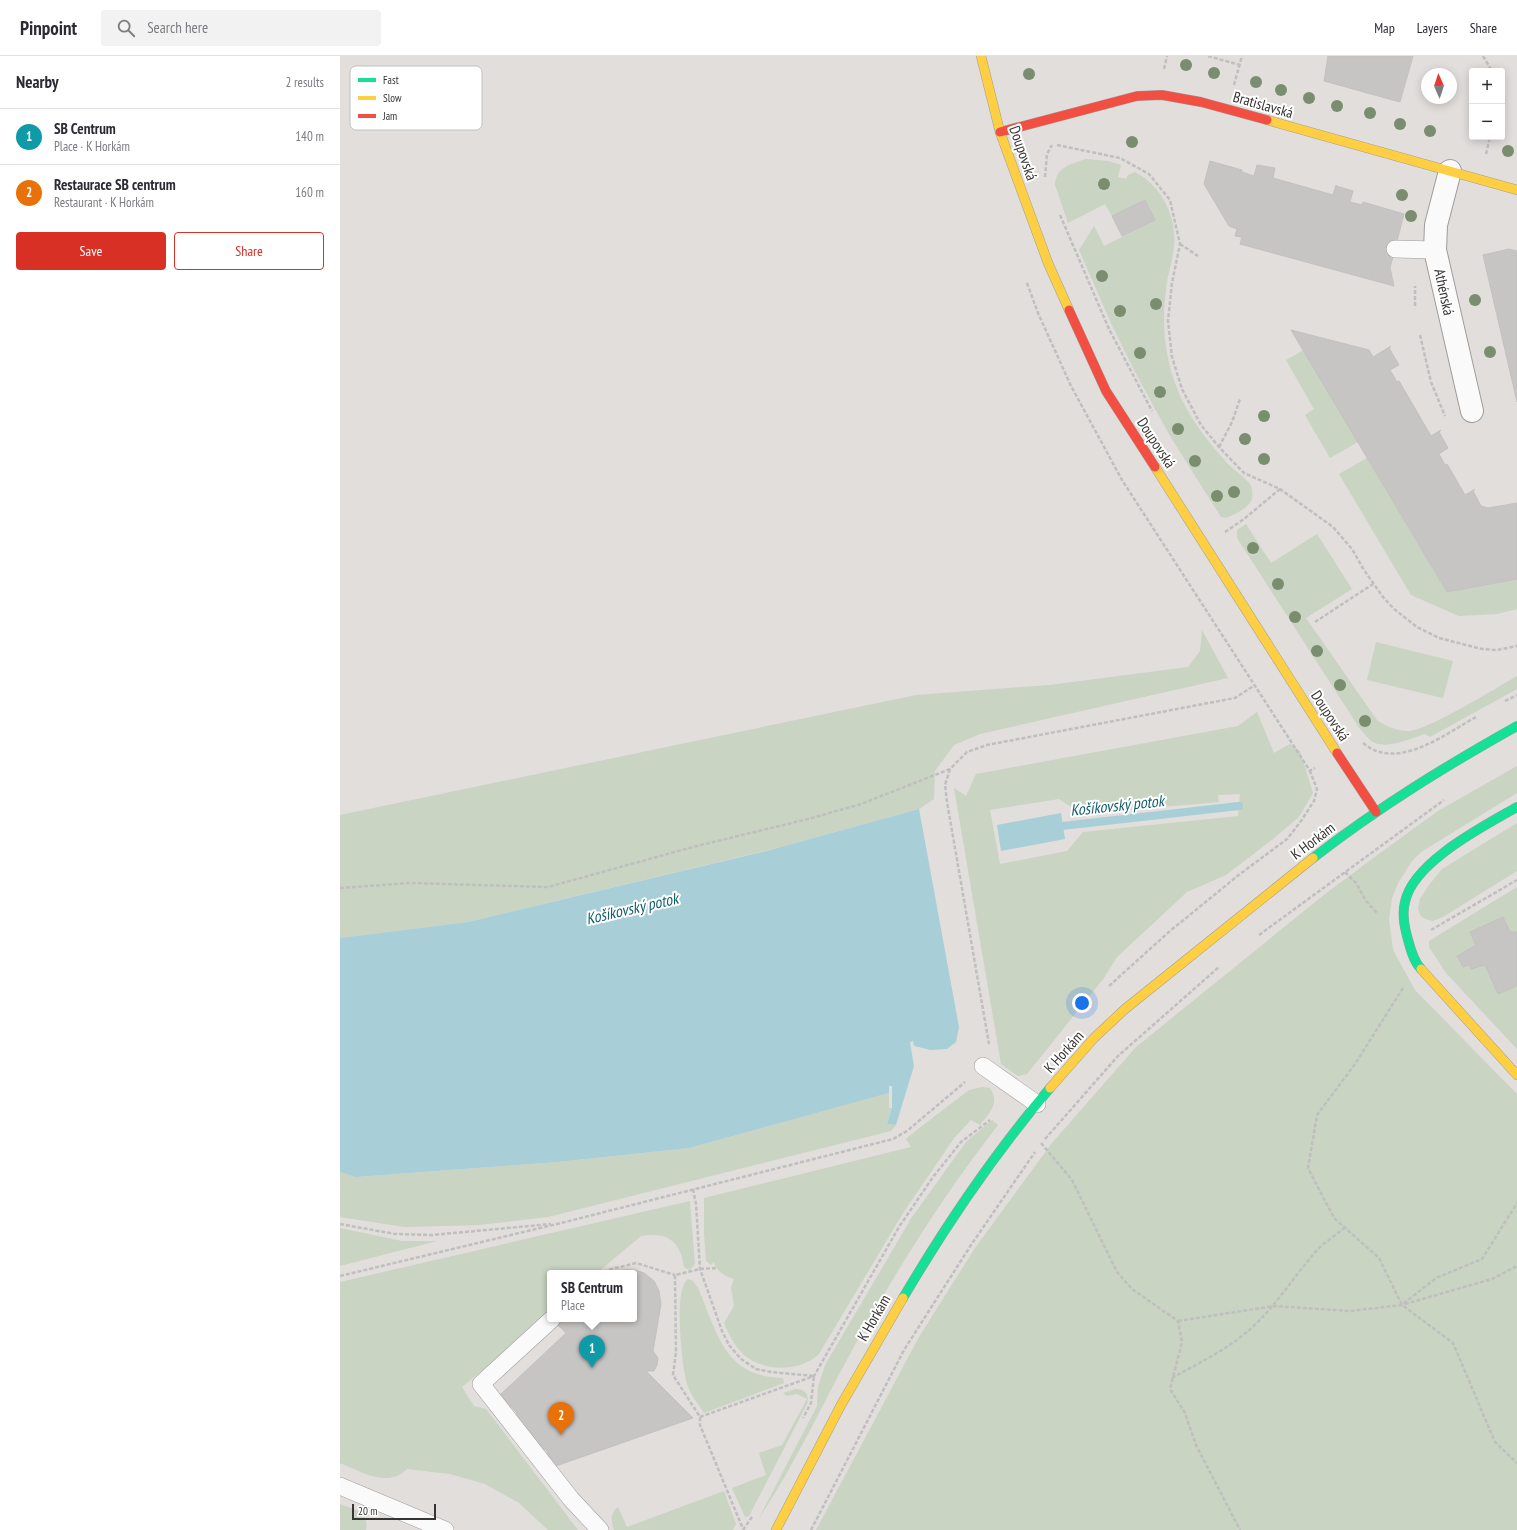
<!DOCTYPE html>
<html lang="en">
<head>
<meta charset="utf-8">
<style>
  :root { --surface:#fff; --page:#f2f2f3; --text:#2b2b33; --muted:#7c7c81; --line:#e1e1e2; --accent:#d93025 }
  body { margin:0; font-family:"PT Sans Narrow",sans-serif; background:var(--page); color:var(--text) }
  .controls { position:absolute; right:12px; top:12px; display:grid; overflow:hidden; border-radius:4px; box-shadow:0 2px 10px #0003 }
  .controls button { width:36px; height:36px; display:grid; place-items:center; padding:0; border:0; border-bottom:1px solid var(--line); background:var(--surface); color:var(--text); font:20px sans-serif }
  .compass { position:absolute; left:1081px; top:12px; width:36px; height:36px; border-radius:50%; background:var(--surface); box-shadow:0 2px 10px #0003; rotate:357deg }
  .scale { position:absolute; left:12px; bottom:10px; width:84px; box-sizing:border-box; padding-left:4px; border:2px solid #373534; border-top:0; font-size:11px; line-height:14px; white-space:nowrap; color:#373534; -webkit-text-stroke:3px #fff; paint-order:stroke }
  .you { position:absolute; left:742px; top:947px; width:14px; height:14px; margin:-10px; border:3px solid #fff; border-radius:50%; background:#1a73e8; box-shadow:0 0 0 6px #1a73e833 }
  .badge { display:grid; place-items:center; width:26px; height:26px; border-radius:50%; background:var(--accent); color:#fff; font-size:13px; font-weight:700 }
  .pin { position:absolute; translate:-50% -33px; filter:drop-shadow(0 1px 2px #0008) }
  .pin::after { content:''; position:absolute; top:21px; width:14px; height:12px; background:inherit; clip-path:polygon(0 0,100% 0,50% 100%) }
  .popup { position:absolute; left:207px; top:1214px; width:90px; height:52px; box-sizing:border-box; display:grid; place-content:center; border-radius:4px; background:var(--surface); filter:drop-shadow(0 1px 3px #0005); font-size:13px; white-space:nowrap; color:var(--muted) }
  .popup b { font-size:15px; color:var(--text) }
  .popup::after { content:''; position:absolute; left:50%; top:100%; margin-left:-8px; border:8px solid transparent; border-top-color:var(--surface) }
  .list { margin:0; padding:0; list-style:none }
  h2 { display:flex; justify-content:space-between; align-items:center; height:52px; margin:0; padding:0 16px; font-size:17px }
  h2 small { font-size:13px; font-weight:400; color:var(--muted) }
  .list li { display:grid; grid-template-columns:26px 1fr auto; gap:12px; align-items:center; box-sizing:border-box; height:56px; padding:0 16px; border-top:1px solid var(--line) }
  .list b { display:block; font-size:15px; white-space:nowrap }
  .list p { margin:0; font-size:13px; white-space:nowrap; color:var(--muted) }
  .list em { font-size:13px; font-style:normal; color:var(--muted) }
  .actions { display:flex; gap:8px; padding:12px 16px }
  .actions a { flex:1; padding:9px 0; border:1px solid var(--accent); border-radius:4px; text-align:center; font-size:14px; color:var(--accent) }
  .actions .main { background:var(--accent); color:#fff }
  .icon { flex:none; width:22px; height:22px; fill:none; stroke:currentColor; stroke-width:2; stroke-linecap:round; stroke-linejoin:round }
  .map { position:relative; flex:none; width:1177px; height:1474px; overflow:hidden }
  header { display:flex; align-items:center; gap:24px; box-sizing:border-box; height:56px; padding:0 20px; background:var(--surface); border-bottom:1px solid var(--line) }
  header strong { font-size:19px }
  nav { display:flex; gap:22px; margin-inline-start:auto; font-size:14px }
  .search { width:280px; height:36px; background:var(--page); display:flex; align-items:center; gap:10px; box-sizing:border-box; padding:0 14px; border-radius:4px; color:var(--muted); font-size:15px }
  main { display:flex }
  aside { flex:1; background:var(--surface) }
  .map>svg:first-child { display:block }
</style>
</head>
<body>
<header>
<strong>Pinpoint</strong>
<div class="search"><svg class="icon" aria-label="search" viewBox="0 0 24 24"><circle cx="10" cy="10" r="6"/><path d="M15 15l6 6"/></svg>Search here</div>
<nav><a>Map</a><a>Layers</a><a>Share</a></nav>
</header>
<main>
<aside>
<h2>Nearby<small>2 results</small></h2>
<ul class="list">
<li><span class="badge" style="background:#0f9aa8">1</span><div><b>SB Centrum</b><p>Place · K Horkám</p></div><em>140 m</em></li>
<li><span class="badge" style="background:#e8710a">2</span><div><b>Restaurace SB centrum</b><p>Restaurant · K Horkám</p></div><em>160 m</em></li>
</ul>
<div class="actions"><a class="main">Save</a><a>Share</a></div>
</aside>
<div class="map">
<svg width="1177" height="1474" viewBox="0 0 1177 1474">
  <rect width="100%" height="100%" fill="#e1dedc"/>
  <!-- green -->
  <g fill="#c9d4c2" fill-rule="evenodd">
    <path d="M746,103L768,105L781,109L778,121L786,123L788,119L795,116C821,129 837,161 834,190C833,205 827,219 826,234C822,263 824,293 833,321C843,354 864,381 887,407C894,415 904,420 910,428C912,431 913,438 912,442C910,452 895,458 886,462L881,461L830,380L795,316L771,267L739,194L754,170L764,190L815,164L804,144L772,160L765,148L728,167L715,129C716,111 731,108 746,103Z"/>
    <path d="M964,294L1018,386L990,402L965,359L974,353L946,304Z"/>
    <path d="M1027,402L1107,536L1177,523V553L1157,558L1119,560L1071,539L999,418Z"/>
    <path d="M906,468L931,507L977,478L1012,533L966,562L1037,664C1045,670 1057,675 1068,675C1087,675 1156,632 1177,620V633L1090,681L1085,678C1071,682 1047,694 1033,686C1028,683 1024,677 1020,673L897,482V474Z"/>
    <path d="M862,574L888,622L640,678L614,689L595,715L594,743L579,753L437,792L128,866L0,882V759L576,639L709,629L848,611L860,595Z"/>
    <path d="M1036,586L1113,605L1103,642L1027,624Z"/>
    <path d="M917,656L934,697L950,688L960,695L973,737L959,761L933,783L886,819L847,836L777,901L764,922L687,1018L678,1020L661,1008L614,732L626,740L636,718L898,670ZM900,738L898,760L743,776L727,795L660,808L650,754L719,743L742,758L879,746L878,739Z"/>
    <path d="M1177,710V737L1081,796L1072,805L1058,827L1052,842L1049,863L1053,894L1075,934L1177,1038V1474H476L579,1281L635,1192L712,1087L796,991L985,838L1036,800L1098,755Z"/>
    <path d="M1177,767V815L1103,861L1093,865L1085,863L1080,859L1078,852L1080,843L1089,829L1102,813Z"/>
    <path d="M1177,831V876L1130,877L1136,889L1117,901L1123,911C1131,908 1138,912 1145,909L1158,938L1177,930V993L1106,917L1089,891V885Z"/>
    <path d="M642,1031L650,1032C660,1048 650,1056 640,1069L631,1064L615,1081L563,1157L479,1298C460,1316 424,1316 404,1299C394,1290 389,1278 384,1267L394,1250L391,1231L394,1223C385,1220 377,1216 374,1206L371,1209L366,1205L364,1178V1142L571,1091L566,1083L569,1080L629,1034Z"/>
    <path d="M549,1037V1052H552L547,1068L556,1069L551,1075L208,1161L140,1169L64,1171L0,1161V1116L17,1121L218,1106L349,1092Z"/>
    <path d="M652,1064L658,1069C602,1141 554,1218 510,1298C480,1353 454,1410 419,1462L477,1350L478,1331L485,1309L572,1161L626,1086Z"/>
    <path d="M350,1145L355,1208L350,1214L344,1211C340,1184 327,1176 301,1180L257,1217H210V1257L122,1331L134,1350L146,1353L238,1474H208L179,1447L145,1428L110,1418L67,1413C48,1433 20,1415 0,1407V1226Z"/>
    <path d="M0,1172L62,1185H97L0,1210Z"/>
    <path d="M348,1223L353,1225L358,1232C378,1278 384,1321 443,1322L444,1327L364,1357C358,1348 350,1338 347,1328C342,1311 333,1233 348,1223Z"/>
    <path d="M456,1333C465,1333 470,1339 467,1348L409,1460L405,1461L392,1432L426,1419L419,1397L442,1389L467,1343L457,1338L447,1340L443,1337Z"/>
    <path d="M384,1435L396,1468L393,1474H274C271,1465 270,1457 278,1451L287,1471Z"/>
    <path d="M0,1448C13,1453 30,1456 26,1474H0Z"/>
  </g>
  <!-- water -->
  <g fill="#a8ced8">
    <path d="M579,753L619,971L616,986L607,993L591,994L574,990L573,985L570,986L574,1010L556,1069L547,1068L552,1052V1030H549V1037L349,1092L218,1106L16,1121L0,1116V882L128,866L430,794Z"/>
    <path d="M721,757L725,783L661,795L657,769Z"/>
  </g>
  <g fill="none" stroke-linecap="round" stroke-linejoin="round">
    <!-- stream -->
    <path stroke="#a8ced8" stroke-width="8" d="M713,771L899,750"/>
  </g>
  <!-- building -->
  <g fill="#c7c5c4" stroke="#c3c1c0">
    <path d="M988,0H1073L1060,46L984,25Z"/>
    <path d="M870,105L902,114V116L914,120L917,109L935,112L933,122L993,139L996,129V130L1013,135L1010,146L1022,149L1023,146L1064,158L1050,212L1054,230L900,188L902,181L895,180L897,173L889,170L864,128Z"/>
    <path d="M805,144L815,164L782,180L772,160Z"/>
    <path d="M1169,193L1177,195V346L1143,199Z"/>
    <path d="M951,274L1029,294L1033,301L1051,290L1049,292L1059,309L1050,314L1057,326L1059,325L1091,380L1101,374L1099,376L1108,392L1099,398L1105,409L1107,408L1125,439L1135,433L1133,435L1141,450L1148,452L1177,447V523L1107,536Z"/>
    <path d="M1163,861L1170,876H1177V930L1158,938L1145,909L1131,913L1129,909L1123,911L1117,900L1136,889L1130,876Z"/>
    <path d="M282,1214H295L304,1217L314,1225L319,1235L321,1248L313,1295L318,1302L317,1309L314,1315H306L353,1362L213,1411L206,1393L198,1396L173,1362L177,1357L160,1339L226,1277L215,1266L218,1263H294V1217H275Z"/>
  </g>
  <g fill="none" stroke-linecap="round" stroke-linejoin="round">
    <!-- lane casing -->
    <g stroke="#9f9d9c" stroke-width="18">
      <g id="lane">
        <path d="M1055,193L1095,194"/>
        <path d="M643,1010L697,1048"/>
        <path d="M212,1263L141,1328L231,1443L260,1474"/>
        <path d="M0,1430L105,1474"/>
      </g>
    </g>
    <!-- street casing -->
    <g stroke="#9f9d9c" stroke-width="24">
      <path id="street" d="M1110,115L1096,169L1095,194L1132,355"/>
    </g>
    <!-- fast casing -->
    <g stroke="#9f9d9c" stroke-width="10">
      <g id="fast">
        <path d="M973,802C1039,751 1104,711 1177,670"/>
        <path d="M1081,913C1073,905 1070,891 1067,880C1064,869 1062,857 1065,846C1073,806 1144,770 1177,751"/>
        <path d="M563,1242C606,1169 655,1097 710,1032"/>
      </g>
    </g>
    <!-- slow casing -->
    <g stroke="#9f9d9c" stroke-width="10">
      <g id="slow">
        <path d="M641,0L660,76L708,207L729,254"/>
        <path d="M927,64L1177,134"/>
        <path d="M815,411L997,697"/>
        <path d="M1081,913L1177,1019"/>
        <path d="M710,1032L754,982L785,953L973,802"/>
        <path d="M436,1474L501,1349L563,1242"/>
      </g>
    </g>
    <!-- jam casing -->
    <g stroke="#9f9d9c" stroke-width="10">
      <g id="jam">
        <path d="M660,76L797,40L822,39L861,46L927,64"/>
        <path d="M729,254L766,335L815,411"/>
        <path d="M997,697L1036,756"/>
      </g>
    </g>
    <!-- path -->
    <g stroke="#c0bfbf" stroke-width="2.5" stroke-dasharray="4 2" stroke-linecap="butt">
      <path d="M868,0L900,9"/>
      <path d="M1143,0L1152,15"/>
      <path d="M824,13L827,0"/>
      <path d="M894,29L902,0"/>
      <path d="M717,89L780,102L809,118L830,144L840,188L832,227L828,265L832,301L842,333L861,369L879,391L904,417L940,433L993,471L1012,493L1024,514L1043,541L1054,553L1077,571L1099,582L1142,593L1157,594L1177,590"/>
      <path d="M1146,98L1150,81"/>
      <path d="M705,121L707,98L712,89"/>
      <path d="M720,159L769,273L812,355"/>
      <path d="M840,188L858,200"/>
      <path d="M687,227L698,257L731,330L782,424L970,715L975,712"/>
      <path d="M1075,250V230"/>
      <path d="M1080,279L1091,326L1105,360"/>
      <path d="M879,391L892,366L900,343"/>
      <path d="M885,476L904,463L940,433"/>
      <path d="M975,566L1033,528"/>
      <path d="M1165,645L1177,639"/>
      <path d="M1023,687C1057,716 1105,678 1136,661"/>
      <path d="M610,713L605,729L607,746L649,988"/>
      <path d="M1005,816L1016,827L1026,845L1037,857"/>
      <path d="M0,832L70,827L208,831L349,792L472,762L521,748L610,713L627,696L647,689L895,642L915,629"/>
      <path d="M1091,874L1177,824"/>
      <path d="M919,879L1104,744"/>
      <path d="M769,930L830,875L900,818L947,783L961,765L974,745L977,733L970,715"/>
      <path d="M1063,932L1015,1008L977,1059L968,1112L994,1162L1039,1202L1062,1249L1113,1287L1155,1386L1177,1407"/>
      <path d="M705,1083L778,1000L879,911"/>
      <path d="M701,1087L732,1124L777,1216L792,1233L838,1265L842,1286L830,1333L845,1357L856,1389L900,1474"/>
      <path d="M353,1133L356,1148L360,1213L382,1275L389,1289L401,1303L416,1313L431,1316L474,1320L471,1347L463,1362"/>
      <path d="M0,1168L55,1178L92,1179L211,1168"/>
      <path d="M376,1212L360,1213L335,1219L336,1296L333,1319L360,1361V1369L403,1473"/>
      <path d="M264,1217L268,1214L296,1207L335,1219"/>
      <path d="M0,1220L221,1167L553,1083L567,1075L625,1026"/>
      <path d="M1065,1248L1152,1223L1177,1210"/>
      <path d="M838,1265L934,1250L1010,1255L1062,1249L1096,1222L1142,1203L1177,1147"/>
      <path d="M832,1322C857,1308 884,1295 907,1276C935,1252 954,1220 978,1193C985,1186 996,1179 1004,1172"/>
      <path d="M360,1361L474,1320L559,1171L593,1121L621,1086L650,1064"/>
      <path d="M403,1474L412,1461"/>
      <path d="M471,1474L564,1294L631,1189L695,1096"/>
    </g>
    <!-- lane -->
    <use href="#lane" stroke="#fafafa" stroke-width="17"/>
    <!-- street -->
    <use href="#street" stroke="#fafafa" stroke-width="22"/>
    <!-- fast -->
    <use href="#fast" stroke="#16e098" stroke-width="9"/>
    <!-- slow -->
    <use href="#slow" stroke="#ffcf43" stroke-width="9"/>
    <!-- jam -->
    <use href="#jam" stroke="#f24e42" stroke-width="9"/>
  </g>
  <!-- trees -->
  <g fill="#7a8d6e">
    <circle cx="846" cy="9" r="6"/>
    <circle cx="874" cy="17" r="6"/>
    <circle cx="689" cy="18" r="6"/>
    <circle cx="916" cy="26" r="6"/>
    <circle cx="941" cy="34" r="6"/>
    <circle cx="969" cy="42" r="6"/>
    <circle cx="997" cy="50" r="6"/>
    <circle cx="1030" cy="57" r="6"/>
    <circle cx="1060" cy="68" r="6"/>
    <circle cx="1090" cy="75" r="6"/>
    <circle cx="792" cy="86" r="6"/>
    <circle cx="1168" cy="95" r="6"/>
    <circle cx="764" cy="128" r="6"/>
    <circle cx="1062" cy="139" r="6"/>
    <circle cx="1071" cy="160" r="6"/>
    <circle cx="762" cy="220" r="6"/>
    <circle cx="1135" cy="244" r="6"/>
    <circle cx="816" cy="248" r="6"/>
    <circle cx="780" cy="255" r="6"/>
    <circle cx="1150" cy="296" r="6"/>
    <circle cx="800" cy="297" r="6"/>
    <circle cx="820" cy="336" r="6"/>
    <circle cx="924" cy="360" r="6"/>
    <circle cx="838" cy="373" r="6"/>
    <circle cx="905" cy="383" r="6"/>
    <circle cx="924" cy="403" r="6"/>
    <circle cx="855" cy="405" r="6"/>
    <circle cx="894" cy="436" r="6"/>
    <circle cx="877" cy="440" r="6"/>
    <circle cx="913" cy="492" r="6"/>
    <circle cx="938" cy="528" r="6"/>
    <circle cx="955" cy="561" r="6"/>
    <circle cx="977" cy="595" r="6"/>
    <circle cx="1000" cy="629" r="6"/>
    <circle cx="1025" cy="665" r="6"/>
  </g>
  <g text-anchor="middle" stroke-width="4" stroke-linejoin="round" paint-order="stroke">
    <!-- street labels -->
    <g font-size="15" fill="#373534" stroke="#fff">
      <text transform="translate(923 49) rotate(16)" y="5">Bratislavská</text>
      <text transform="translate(683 97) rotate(71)" y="5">Doupovská</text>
      <text transform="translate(1104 236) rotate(78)" y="5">Athénská</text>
      <text transform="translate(816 387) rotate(57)" y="5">Doupovská</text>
      <text transform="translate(990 660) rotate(57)" y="5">Doupovská</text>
      <text transform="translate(973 785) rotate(-37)" y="5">K Horkám</text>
      <text transform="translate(724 996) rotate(-48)" y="5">K Horkám</text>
      <text transform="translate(534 1262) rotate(-60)" y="5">K Horkám</text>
    </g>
    <!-- water labels -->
    <g font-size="16" font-style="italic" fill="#125e6e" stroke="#fff">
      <text transform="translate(777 749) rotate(-6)" y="6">Košíkovský potok</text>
      <text transform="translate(292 852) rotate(-13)" y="6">Košíkovský potok</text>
    </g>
  </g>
  <!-- legend -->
  <rect x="10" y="10" width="132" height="64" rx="6" fill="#fff" stroke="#c3c2c2" stroke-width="1"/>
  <rect x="18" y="22" width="18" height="4" fill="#16e098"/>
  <rect x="18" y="40" width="18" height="4" fill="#ffcf43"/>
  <rect x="18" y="58" width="18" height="4" fill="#f24e42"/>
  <g font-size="11" fill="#373534">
    <text x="43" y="28">Fast</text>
    <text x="43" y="46">Slow</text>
    <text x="43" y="64">Jam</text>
  </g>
</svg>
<div class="controls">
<button>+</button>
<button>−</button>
</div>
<svg class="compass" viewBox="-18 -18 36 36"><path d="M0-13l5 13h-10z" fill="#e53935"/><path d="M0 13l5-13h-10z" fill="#7c7c81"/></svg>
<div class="scale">20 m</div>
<div class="you"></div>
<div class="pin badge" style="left:252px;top:1312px;background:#0f9aa8">1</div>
<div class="popup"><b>SB Centrum</b>Place</div>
<div class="pin badge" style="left:221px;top:1379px;background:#e8710a">2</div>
</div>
</main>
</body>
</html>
